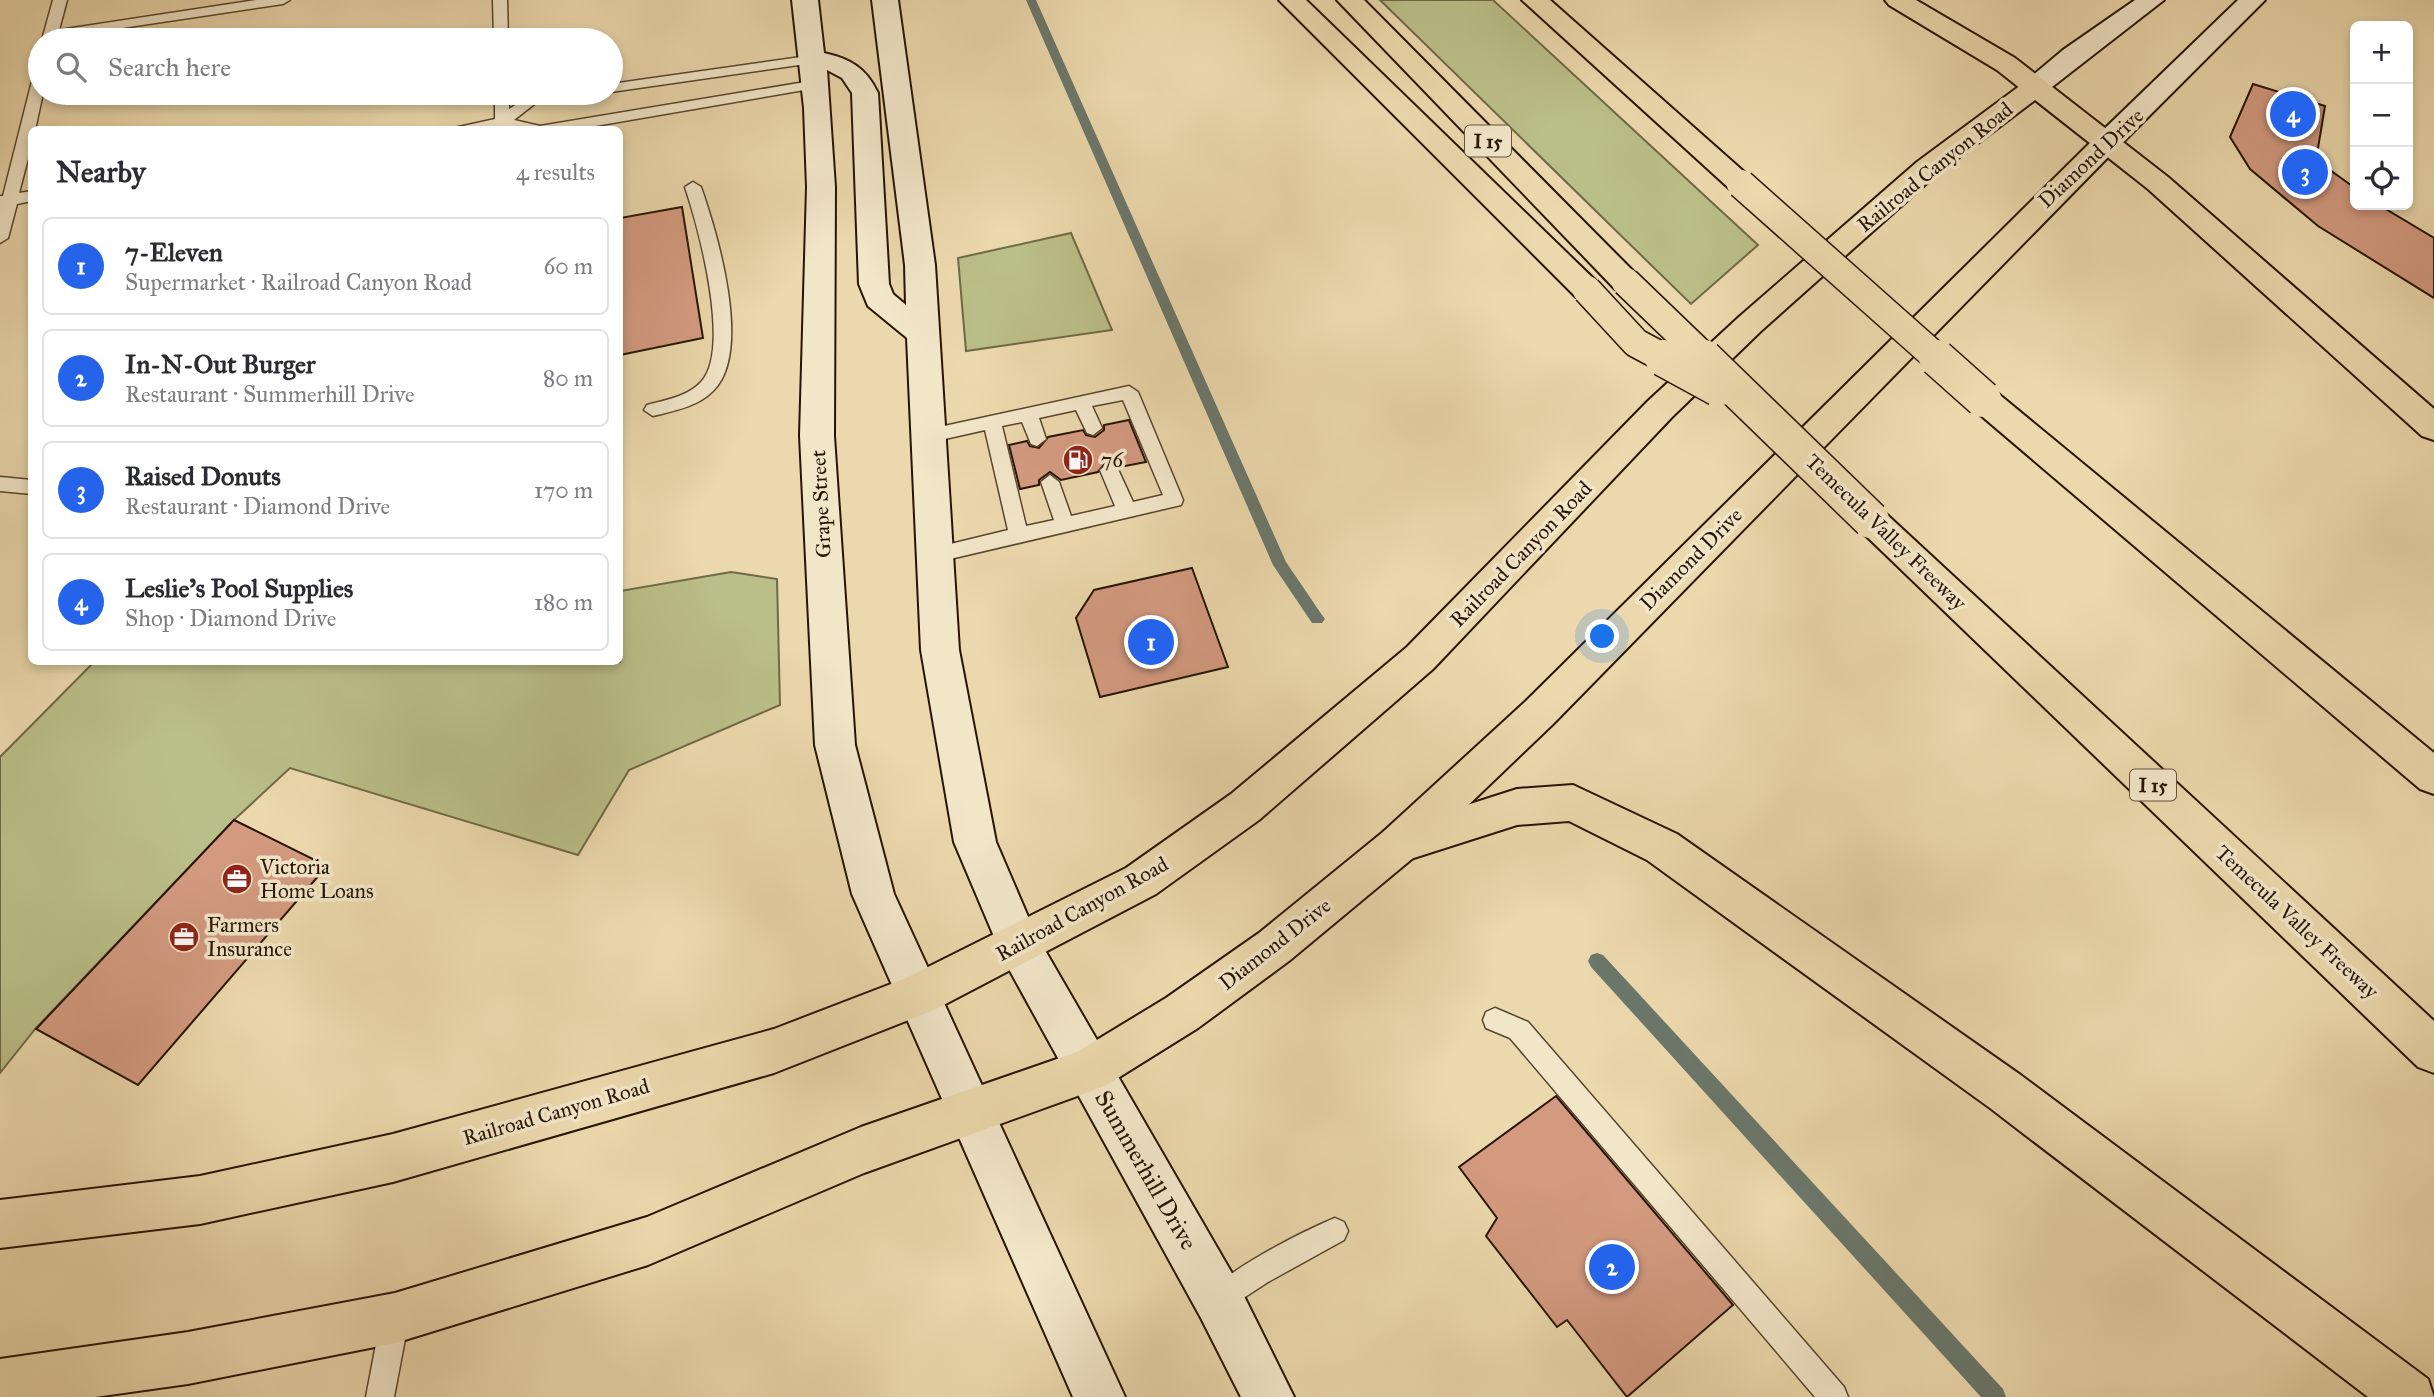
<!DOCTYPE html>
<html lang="en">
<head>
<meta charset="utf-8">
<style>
  :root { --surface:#fff; --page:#f2f2f3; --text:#2b2b33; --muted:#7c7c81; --line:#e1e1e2; --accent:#2563eb }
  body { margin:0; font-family:"IM FELL Great Primer",serif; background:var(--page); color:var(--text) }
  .controls { position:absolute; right:21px; top:21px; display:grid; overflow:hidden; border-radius:10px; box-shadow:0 4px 10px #0003 }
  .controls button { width:63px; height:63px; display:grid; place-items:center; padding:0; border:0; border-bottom:2px solid var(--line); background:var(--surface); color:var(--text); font:35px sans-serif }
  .you { position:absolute; left:1603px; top:637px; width:24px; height:24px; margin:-18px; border:5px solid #fff; border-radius:50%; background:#1a73e8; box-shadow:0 0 0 10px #1a73e833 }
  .badge { display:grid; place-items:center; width:46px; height:46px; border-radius:50%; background:var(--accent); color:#fff; font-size:23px; font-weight:700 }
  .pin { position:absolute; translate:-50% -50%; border:4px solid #fff; box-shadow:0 2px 7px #0006 }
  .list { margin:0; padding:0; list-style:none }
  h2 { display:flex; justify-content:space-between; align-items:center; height:91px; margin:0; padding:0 28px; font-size:30px }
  h2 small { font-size:23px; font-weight:400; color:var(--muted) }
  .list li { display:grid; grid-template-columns:46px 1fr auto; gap:21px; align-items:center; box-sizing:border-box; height:98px; margin:0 14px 14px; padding:0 14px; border:2px solid var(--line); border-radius:10px }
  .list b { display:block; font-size:26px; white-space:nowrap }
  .list p { margin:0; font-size:23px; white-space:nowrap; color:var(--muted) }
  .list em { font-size:23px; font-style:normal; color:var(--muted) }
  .icon { flex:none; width:38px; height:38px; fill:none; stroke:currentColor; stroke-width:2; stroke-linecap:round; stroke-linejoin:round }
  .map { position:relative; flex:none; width:2434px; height:1397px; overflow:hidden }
  .search { position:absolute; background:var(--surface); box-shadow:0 4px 10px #0003; left:28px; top:28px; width:595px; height:77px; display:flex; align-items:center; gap:18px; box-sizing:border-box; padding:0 24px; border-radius:38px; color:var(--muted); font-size:26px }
  .panel { position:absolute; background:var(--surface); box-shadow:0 4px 10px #0003; left:28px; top:126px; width:595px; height:539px; border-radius:10px }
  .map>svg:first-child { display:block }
</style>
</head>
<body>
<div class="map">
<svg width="2434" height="1397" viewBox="0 0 2434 1397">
  <rect width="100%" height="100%" fill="#ebd8ac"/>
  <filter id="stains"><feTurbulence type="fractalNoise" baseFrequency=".00286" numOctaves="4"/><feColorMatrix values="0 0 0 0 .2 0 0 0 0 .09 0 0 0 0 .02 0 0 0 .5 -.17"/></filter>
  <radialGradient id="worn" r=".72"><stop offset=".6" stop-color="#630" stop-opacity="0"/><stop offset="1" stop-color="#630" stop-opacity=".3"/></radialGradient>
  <!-- green -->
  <g fill="#babe88" stroke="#706946" stroke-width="2">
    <path d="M1380,0H1493L1758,245L1691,304Z"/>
    <path d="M1071,233L1112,330L966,351L958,258Z"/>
    <path d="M731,572L777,579L780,705L629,770L578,855L290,768L234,820L36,1028L0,1073V757L94,662H620V591Z"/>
  </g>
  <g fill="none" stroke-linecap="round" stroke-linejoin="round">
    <!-- stream -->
    <g fill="#6b776b" fill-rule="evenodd">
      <path d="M1026,0H1036L1286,562L1322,615L1325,619L1322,623H1312L1273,565Z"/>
      <path d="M1597,953L1603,955L2003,1389L2006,1397H1981L1591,967L1588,961L1591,955Z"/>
    </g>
  </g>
  <!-- building -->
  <g fill="#d39a80" stroke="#271404" stroke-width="2">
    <path d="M2253,84L2325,106L2316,160L2355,188V205H2379L2434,238V298L2318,226L2250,169L2230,137Z"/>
    <path d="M682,207L703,338L620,355V218Z"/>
    <path d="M1129,420L1146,462L1120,467L1117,462L1107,461L1098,472L1061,480L1050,472L1039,480V485L1020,489L1009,445L1027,441L1030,446L1039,448L1048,437L1083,430L1086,435L1095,437L1104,430V425Z"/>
    <path d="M1192,568L1228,667L1100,697L1076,618L1094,590Z"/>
    <path d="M234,820L327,866L138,1085L36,1029Z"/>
    <path d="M1556,1096L1733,1305L1627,1397L1567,1320L1557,1327L1486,1236L1497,1218L1459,1167Z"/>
  </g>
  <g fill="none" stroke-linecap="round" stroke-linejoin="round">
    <!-- lane casing -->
    <g stroke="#58452e" stroke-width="3">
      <g id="lane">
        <path d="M53,0H67L59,30L256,0H290L283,4L42,40Z"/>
        <path d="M493,0H507L508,40H494Z"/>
        <path d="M815,55L822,59L820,62L611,92V84Z"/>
        <path d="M40,73V93H43L35,130H32V143L19,193L32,191V201L17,204L8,238L0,243V196H3L33,77Z"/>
        <path d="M817,80L824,84L822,87L572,130H445L495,119V93H509V109L533,94L581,93L574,97L537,102L514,120L540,126Z"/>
        <path d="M693,182L701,187C717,233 753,352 713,391C697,407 673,411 653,416L644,410L647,405C665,400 687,397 701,382C732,349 698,226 685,187Z"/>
        <path d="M1129,386L1138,392L1183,500L1181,505L933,563L926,560L923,555L926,550L1008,530L985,430L927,443L918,436L921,431ZM1123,400L1163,495L1133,502L1116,465L1109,463L1100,470L1115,506L1071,516L1059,482L1050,475L1041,482L1054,520L1026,526L1002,426L1022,422L1031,444L1037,446L1046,439L1039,418L1076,410L1087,433L1093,435L1102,428L1092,406Z"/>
        <path d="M0,477L32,480V494L0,491Z"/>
        <path d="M1495,1008L1528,1022L1844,1387L1848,1397H1815L1510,1038L1486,1028L1483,1020L1486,1012Z"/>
        <path d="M1335,1218L1344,1222L1348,1231L1344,1240L1268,1282L1219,1314L1209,1310L1205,1300C1216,1274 1306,1230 1335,1218Z"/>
        <path d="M395,1304L405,1308L409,1318L394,1397H366L381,1318L385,1308Z"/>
      </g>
    </g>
    <!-- secondary casing -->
    <g stroke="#271404" stroke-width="4">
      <g id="secondary">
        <path d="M792,0H818L824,53C851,59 866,68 878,93L889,284L893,294L906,305L905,265L872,0H898L935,265L959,650L996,842L1035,933L1237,1282L1294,1397H1241L1201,1318L1004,960L954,842L921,650L907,338L868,306L859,284L852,93L842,78L827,70L835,187L834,436L855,745L894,894L1125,1397H1073L852,894L815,745L800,436L807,187L804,108Z"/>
        <path d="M2135,0H2164L2043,94H2025L2021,88L2025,82L2063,50Z"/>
        <path d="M2238,0H2265L2115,150H2095L2091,144L2095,138Z"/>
      </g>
    </g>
    <!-- primary casing -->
    <g stroke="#271404" stroke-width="4">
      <g id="primary">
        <path d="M2034,80L2043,82L2047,88L2043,94L1937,174L1761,331L1672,417L1433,669L1259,820L1156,894L934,1010L774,1073L393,1182L200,1224L0,1248V1200L200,1176L393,1134L774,1029L904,979L1126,868L1231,794L1407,647L1648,401L1739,317L1917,162L2025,82Z"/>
        <path d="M2105,136L2115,138L2119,144L2115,150L1554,723L1413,858L1289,961L1198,1028L1105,1086L864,1173L648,1265L395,1343L188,1384L95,1397H0V1359L188,1332L395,1293L647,1217L861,1127L1077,1052L1166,998L1259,933L1383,832L1526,701L2095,138Z"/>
      </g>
    </g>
    <!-- highway casing -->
    <g stroke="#271404" stroke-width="4">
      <g id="highway">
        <path d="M1279,0H1306L1598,283L1602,290L1598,297L1587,300L1576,297Z"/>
        <path d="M1337,0H1364L1637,275L1641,282L1637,289L1626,292L1615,289Z"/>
        <path d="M1522,0H1550L1751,178L1755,184L1751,190L1741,193L1731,190Z"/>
        <path d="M1885,0H1916L2015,58L2168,177L2434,409V440L2422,436L2148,189L1997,70L1889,5Z"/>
        <path d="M1983,387L1995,391L2434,753V794L2420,789L1971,407L1967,399L1971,391Z"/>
        <path d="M1871,507L1883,511L2434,1021V1073L2418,1067L1859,529L1853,520L1859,511Z"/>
        <path d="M1573,785L1677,834L2022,1076L2428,1379L2434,1397H2368L1990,1108L1647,860L1569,821L1517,825L1398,863L1383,858L1377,845L1383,832L1517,789Z"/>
      </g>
    </g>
    <!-- lane -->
    <use href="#lane" fill="#f2e6c9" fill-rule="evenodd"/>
    <!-- secondary -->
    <use href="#secondary" fill="#f2e6c9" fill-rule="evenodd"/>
    <!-- primary -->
    <use href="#primary" fill="#ebd8ac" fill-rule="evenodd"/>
    <!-- highway -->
    <use href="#highway" fill="#ebd8ac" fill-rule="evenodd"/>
    <!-- highway-bridge-far1 casing -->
    <g stroke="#271404" stroke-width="31" stroke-linecap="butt">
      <g id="highway-bridge-far1">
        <path d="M1741,184L1938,359"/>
        <path d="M1626,282L1706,359"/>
        <path d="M1587,290L1636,343L1666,359"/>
      </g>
    </g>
    <!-- highway-bridge casing -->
    <g stroke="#271404" stroke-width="39" stroke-linecap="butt">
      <g id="highway-bridge">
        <path d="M1663,358L1718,388"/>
        <path d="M1704,358L1871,520"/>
        <path d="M1937,358L1983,399"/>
      </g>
    </g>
    <!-- highway-bridge-far1 -->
    <use href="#highway-bridge-far1" stroke="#ebd8ac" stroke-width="28"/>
    <!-- highway-bridge -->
    <use href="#highway-bridge" stroke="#ebd8ac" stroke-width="36"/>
  </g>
  <!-- icons -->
  <defs>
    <g id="fuel-disc" transform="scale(1.575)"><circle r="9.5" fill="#8f2418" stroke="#f2e6c9"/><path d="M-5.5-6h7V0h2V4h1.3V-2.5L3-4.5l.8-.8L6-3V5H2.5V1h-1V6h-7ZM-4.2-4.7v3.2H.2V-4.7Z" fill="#fff"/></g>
    <g id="office-disc" transform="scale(1.575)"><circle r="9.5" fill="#8f2418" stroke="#f2e6c9"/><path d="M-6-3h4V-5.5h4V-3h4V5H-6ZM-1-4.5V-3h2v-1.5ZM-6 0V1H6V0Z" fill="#fff"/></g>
  </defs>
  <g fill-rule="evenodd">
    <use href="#fuel-disc" x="1078" y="460"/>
    <use href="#office-disc" x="237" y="879"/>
    <use href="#office-disc" x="184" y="937"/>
  </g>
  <g text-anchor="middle" stroke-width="7" stroke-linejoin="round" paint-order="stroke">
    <!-- shield labels -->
    <g fill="#f2e6c9" stroke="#64533f" stroke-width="2">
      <rect x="1465" y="125.5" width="46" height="31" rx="5"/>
      <rect x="2130" y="769.5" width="46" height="31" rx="5"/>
    </g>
    <g font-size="19" font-weight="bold" fill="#271404">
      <text x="1488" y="148">I 15</text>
      <text x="2153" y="792">I 15</text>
    </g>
    <!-- street labels -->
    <g font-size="21" fill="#271404" stroke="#f2e6c9">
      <text transform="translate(2091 158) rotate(-43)" y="7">Diamond Drive</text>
      <text transform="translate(1935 167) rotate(-39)" y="7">Railroad Canyon Road</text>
      <text transform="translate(821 504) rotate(-93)" y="7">Grape Street</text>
      <text transform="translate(1886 532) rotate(44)" y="7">Temecula Valley Freeway</text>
      <text transform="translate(1521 554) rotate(-46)" y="7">Railroad Canyon Road</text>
      <text transform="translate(1691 559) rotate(-45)" y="7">Diamond Drive</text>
      <text transform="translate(1082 909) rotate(-29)" y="7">Railroad Canyon Road</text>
      <text transform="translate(2297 922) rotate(43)" y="7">Temecula Valley Freeway</text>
      <text transform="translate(1275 944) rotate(-38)" y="7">Diamond Drive</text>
      <text transform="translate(556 1112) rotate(-16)" y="7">Railroad Canyon Road</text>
    </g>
    <!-- poi labels -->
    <g font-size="21" fill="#271404" stroke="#f2e6c9" text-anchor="start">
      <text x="1101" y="467">76</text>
      <text x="260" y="874">Victoria<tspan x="260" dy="24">Home Loans</tspan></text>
      <text x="207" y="932">Farmers<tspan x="207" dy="24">Insurance</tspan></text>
    </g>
    <!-- near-street labels -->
    <g font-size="24" fill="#271404" stroke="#f2e6c9">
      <text transform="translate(1146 1170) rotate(60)" y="8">Summerhill Drive</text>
    </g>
  </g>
  <rect width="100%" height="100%" filter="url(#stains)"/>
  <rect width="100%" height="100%" fill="url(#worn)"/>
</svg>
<div class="controls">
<button>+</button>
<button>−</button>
<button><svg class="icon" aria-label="locate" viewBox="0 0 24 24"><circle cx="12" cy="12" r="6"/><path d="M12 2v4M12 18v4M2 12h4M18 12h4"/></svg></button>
</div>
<div class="you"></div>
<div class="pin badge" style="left:1151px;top:642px">1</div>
<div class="pin badge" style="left:1612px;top:1267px">2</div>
<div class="pin badge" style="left:2305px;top:172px">3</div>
<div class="pin badge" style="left:2293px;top:114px">4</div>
<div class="search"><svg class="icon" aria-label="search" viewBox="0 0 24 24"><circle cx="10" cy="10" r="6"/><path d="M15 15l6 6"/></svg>Search here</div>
<section class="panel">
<h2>Nearby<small>4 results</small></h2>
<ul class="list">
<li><span class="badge">1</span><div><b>7-Eleven</b><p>Supermarket · Railroad Canyon Road</p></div><em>60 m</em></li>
<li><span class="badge">2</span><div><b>In-N-Out Burger</b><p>Restaurant · Summerhill Drive</p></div><em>80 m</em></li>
<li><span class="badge">3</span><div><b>Raised Donuts</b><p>Restaurant · Diamond Drive</p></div><em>170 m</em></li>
<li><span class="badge">4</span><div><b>Leslie's Pool Supplies</b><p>Shop · Diamond Drive</p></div><em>180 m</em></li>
</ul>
</section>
</div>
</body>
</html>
